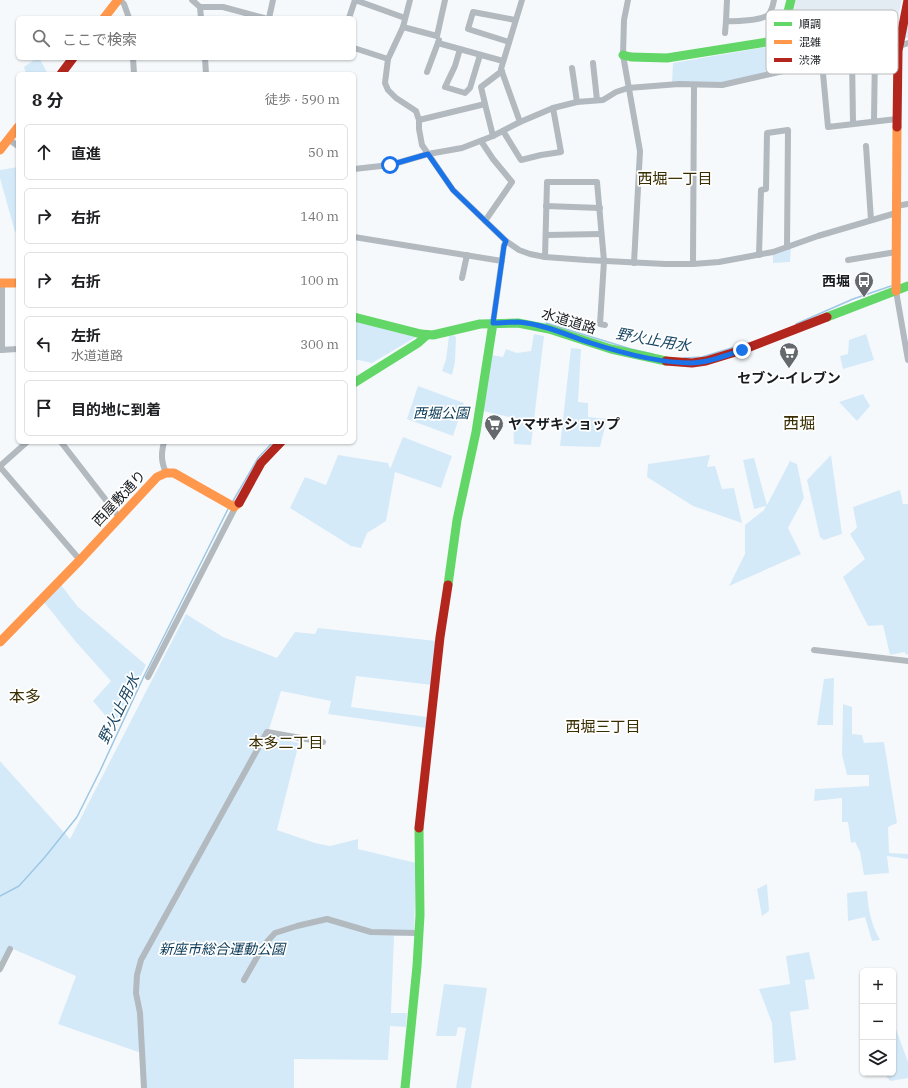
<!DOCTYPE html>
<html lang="ja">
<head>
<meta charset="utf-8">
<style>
  :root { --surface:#fff; --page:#f6f6f6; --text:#202124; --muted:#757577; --line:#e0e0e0 }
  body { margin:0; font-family:"IBM Plex Serif","Noto Sans JP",serif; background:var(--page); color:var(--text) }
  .controls { position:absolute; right:12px; bottom:12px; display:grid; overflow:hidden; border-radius:6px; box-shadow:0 1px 3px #0004 }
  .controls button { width:36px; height:36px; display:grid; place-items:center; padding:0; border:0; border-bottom:1px solid var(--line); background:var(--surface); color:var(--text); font:20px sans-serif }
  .stop { position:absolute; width:12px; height:12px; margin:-9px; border:3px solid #1a73e8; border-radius:50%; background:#fff }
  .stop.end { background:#1a73e8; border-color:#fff; box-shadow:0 1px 4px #0008 }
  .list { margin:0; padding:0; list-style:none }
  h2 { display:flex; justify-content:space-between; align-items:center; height:52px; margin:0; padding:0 16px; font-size:17px }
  h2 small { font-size:13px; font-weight:400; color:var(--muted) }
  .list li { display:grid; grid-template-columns:26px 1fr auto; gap:12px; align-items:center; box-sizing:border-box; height:56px; margin:0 8px 8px; padding:0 8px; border:1px solid var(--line); border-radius:6px }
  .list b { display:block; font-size:15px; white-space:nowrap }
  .list p { margin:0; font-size:13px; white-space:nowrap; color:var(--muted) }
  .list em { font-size:13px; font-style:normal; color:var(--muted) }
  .icon { flex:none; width:22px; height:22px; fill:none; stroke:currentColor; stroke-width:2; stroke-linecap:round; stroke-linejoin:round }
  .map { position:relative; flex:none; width:908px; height:1088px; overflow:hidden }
  .search { position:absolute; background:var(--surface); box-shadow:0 1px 3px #0004; left:16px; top:16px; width:340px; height:44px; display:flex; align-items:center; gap:10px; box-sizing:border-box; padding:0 14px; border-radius:6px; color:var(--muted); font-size:15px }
  .panel { position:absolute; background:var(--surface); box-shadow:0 1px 3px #0004; left:16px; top:72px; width:340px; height:372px; border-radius:6px }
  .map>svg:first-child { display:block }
</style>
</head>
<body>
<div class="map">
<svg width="908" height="1088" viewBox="0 0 908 1088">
  <rect width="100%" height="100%" fill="#f6f9fb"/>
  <!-- built -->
  <path fill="#e4ecf3" d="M796,0H902L897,19L786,41Z"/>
  <!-- green -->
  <g fill="#d5eaf9">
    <path d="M908,20V38H906L779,71L722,83L672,82L673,63L783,44Z"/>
    <path d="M37,58H39L48,74H26L24,67Z"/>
    <path d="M18,167V230L15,232L0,178V170Z"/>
    <path d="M791,247L790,262L773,263V254Z"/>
    <path d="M354,321L416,337L372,363L354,359Z"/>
    <path d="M534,334L544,336L531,445L514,444L513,418L483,411L491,355L503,357L506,349L517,353L531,351Z"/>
    <path d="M866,334L874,360L843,369L840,356L848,354L849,340Z"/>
    <path d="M453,335L456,337L455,362L452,375L442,371L446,359L449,336Z"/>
    <path d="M571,348L581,349L578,402L588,403V417L607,419L600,447L560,446Z"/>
    <path d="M418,386L464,403L453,436L407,419Z"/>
    <path d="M863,394L870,406L857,421L839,402Z"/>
    <path d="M403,437L452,456L441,488L395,472L386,521L367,533L361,548L351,546L290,508L305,477L326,485L338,455L388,463L390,469Z"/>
    <path d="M710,455L707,467L715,466L722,489L734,488L742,523L693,506L647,477L648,464Z"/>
    <path d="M831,455L842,534L824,540L820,537L807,480Z"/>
    <path d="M754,458L767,505L790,461L797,464L804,498L788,528L801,554L729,586L745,554V525L764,510L766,506L754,509L743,460Z"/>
    <path d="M900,490L903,504H908V654L906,655L905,652L890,655L883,625L868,626L843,577L865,559L850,534L857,528L853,507Z"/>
    <path d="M61,585L78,607L146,665L116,728L93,701L111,681L76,642L44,602Z"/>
    <path d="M186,614L223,637L277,658L295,632L315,634L318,628L436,641L432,685L356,676L351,707L427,717L426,728L328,714L331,701L281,691L267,736L299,743L277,830L315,843L330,846L358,839V849L416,863L414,935L394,936L391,1013H407L406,1027L390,1026L388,1060L294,1059V1088H146L144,1054L58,1024L76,976L13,949L0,974V761L70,839Z"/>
    <path d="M834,678L833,725H817L824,679Z"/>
    <path d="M843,704L852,707V734L862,735L864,743L884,742L897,823L888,827L889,853L908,854V859L887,856L889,873L864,875L860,852L855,842L851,843L848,822H842V798L814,801L815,789L869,786V775H847L842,755Z"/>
    <path d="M767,884L769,911L762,916L757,889Z"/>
    <path d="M867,891C868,909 871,924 880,940L872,941L865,917L848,921L847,893Z"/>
    <path d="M809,952L815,979L805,980L809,1009L790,1012L796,1060L774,1063L772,1023L759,989L790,984L786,956Z"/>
    <path d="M444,984L487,988L471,1088H456L466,1028L458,1027L456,1036H436Z"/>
    <path d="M893,1021L908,1062V1078L890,1081L884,1073H893Z"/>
  </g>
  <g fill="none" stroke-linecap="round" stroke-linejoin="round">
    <!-- stream -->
    <g stroke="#9cc7e5" stroke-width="1.5">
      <path d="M546,323L631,349L653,354"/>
      <path d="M796,324L853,299L891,286"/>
      <path d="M684,358L702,357L748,343"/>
      <path d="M233,501L258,458L273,442"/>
      <path d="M0,896L19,886L45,857L77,817L100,771L144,676L228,509"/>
    </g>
    <!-- street -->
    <g stroke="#b2b9bf" stroke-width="6">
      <path d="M120,0L124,4L129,18"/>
      <path d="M192,0L200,7H223L264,18"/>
      <path d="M355,0L405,18"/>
      <path d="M410,0L403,27L388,59L385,83L388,90L396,98L416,111L419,120V129L422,145L453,190L506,241L519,250L530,254L545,257L586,260L665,264H693L719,262L773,252L818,236L896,213"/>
      <path d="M628,0L624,20L623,55L640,151L634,263"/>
      <path d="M727,0L726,21C734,22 762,20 768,15C772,11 773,5 774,0"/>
      <path d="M200,7L201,18"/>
      <path d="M269,18L273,0"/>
      <path d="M349,18L355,0"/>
      <path d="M403,27L437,36L445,0"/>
      <path d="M725,33L726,21"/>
      <path d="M509,42L468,29L473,12L515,20"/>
      <path d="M438,43L503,61"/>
      <path d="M354,48L388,59"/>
      <path d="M460,49L455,66L445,87L465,93L470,88L480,55"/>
      <path d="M852,56L853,123"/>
      <path d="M133,58L134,74"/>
      <path d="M205,58L206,74"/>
      <path d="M593,63L597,100"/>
      <path d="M822,63L828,127L897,119"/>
      <path d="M572,68L577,102"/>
      <path d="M427,72L439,40"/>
      <path d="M485,104L481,87L502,71"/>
      <path d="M419,120L485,104L493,136"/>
      <path d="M874,121L875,50"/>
      <path d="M520,122L501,69L522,0"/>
      <path d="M503,131L521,160L541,155L561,152L553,108"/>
      <path d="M8,139L18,146"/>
      <path d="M481,141L493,159L512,182L485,221"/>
      <path d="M866,146L871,220"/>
      <path d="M354,169L390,165L428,154L462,148L493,136L520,122L553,108L577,102L603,100L616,92L628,88L679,84L722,85L875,50L899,46L908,43"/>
      <path d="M546,206L600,208"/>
      <path d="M896,206L908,204"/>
      <path d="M546,235L601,234"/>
      <path d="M354,237L502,261"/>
      <path d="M759,255L761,190L766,189L767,133L788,130L787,247"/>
      <path d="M545,257L547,182H597L604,261L600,324L605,325"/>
      <path d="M848,260L896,252"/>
      <path d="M693,264L694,85"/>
      <path d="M462,278L467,255"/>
      <path d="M2,283V350"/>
      <path d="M896,291L908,360"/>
      <path d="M493,323L504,245L506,241"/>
      <path d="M0,350L18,349"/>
      <path d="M61,442L119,517"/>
      <path d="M164,442C161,454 161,461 166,473"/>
      <path d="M0,466L27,442"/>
      <path d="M0,467L80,560"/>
      <path d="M814,650L908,661"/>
      <path d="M148,677L236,506"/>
      <path d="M0,969L10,949"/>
      <path d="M244,980L264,945L275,933L297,926L327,919L371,932L418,933"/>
      <path d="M144,1088L140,1013L136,993L137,975L141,960L267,732L323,742"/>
    </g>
    <!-- fast -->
    <g stroke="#63d668" stroke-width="9">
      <path d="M623,55L631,57L667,58L773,41L784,27L791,0"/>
      <path d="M354,317L421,334L433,335L480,324L518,323L549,329L611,349L666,361"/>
      <path d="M827,317L908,286"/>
      <path d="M354,383L418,343L427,335"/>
      <path d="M448,585L457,520L476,432L493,323"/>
      <path d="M405,1088L417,966L420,915L419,828"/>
    </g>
    <!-- slow -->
    <g stroke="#ff974d" stroke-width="9">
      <path d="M104,18L118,0"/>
      <path d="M0,150L18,127"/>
      <path d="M0,283H18"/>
      <path d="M896,291L897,127"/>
      <path d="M0,642L80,560L157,477L166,473H174L234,507L239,503"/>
    </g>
    <!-- jam -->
    <g stroke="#b3261e" stroke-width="9">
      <path d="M61,74L73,58"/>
      <path d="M897,127L898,51L908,0"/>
      <path d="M666,361L692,363L706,361L742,350L827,317"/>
      <path d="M239,503L261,463L281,442"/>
      <path d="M419,828L440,637L448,585"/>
    </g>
  </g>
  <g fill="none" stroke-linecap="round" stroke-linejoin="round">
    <!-- route -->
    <path stroke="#1a73e8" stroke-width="5" d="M390,165L428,154L453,190L506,241L504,246L493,323C501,323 510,322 518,322C543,324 567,335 591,343C622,353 658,363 692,363C709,362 725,356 742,350"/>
  </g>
  <!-- icons -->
  <defs>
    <g id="bus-pin" transform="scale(1)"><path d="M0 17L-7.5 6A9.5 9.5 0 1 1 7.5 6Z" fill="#65696d" stroke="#fff"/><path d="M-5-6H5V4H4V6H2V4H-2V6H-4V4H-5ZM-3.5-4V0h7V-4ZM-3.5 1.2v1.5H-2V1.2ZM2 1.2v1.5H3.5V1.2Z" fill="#fff"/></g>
    <g id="supermarket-pin" transform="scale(1)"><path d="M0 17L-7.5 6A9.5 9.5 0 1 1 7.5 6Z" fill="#65696d" stroke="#fff"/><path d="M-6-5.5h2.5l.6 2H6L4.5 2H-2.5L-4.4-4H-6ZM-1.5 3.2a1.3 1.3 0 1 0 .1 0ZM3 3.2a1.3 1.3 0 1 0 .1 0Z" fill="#fff"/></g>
  </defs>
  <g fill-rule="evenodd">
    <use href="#bus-pin" x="864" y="281"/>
    <use href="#supermarket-pin" x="789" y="352"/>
    <use href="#supermarket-pin" x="494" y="424"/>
  </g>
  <g text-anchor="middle" stroke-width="3.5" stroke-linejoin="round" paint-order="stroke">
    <!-- poi labels -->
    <g font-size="14" font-weight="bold" fill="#171c20" stroke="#fff" text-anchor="end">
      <text x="850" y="286">西堀</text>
      <text x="789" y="383" text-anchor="middle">セブン-イレブン</text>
      <text x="508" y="429" text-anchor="start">ヤマザキショップ</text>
    </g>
    <!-- street labels -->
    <g font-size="14" fill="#171c20" stroke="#fff">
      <text transform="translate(569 321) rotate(17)" y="5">水道道路</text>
      <text transform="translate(119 498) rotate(-47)" y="5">西屋敷通り</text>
    </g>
    <!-- park labels -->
    <g font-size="14" font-style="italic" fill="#093956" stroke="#fff">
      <text x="441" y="418">西堀公園</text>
      <text x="222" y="954">新座市総合運動公園</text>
    </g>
    <!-- neighbourhood labels -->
    <g font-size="15" fill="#392d02" stroke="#fff">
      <text x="675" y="184">西堀一丁目</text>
      <text x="603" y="732">西堀三丁目</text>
      <text x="286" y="748">本多二丁目</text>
    </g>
    <!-- water labels -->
    <g font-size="15" font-style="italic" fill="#1a4765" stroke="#fff">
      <text transform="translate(653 340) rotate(10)" y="5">野火止用水</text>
      <text transform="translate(119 709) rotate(-64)" y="5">野火止用水</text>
    </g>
    <!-- quarter labels -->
    <g font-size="16" fill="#392d02" stroke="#fff">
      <text x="799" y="429">西堀</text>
      <text x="25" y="702">本多</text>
    </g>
  </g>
  <!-- legend -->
  <rect x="766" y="10" width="132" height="64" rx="6" fill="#fff" stroke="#b9bbbc" stroke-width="1"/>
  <rect x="774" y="22" width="18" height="4" fill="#63d668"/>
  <rect x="774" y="40" width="18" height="4" fill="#ff974d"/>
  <rect x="774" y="58" width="18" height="4" fill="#b3261e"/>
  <g font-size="11" fill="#171c20">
    <text x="799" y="28">順調</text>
    <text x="799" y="46">混雑</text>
    <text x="799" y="64">渋滞</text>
  </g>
</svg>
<div class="controls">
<button>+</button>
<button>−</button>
<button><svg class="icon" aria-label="layers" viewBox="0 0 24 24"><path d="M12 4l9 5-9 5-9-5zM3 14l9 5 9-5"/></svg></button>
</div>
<div class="stop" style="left:390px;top:165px"></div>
<div class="stop end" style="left:742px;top:350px"></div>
<div class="search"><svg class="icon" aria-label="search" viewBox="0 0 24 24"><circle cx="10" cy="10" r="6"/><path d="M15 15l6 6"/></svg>ここで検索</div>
<section class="panel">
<h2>8 分<small>徒歩 · 590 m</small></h2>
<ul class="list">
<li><svg class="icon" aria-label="ahead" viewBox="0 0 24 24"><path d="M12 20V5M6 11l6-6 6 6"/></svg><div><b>直進</b></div><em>50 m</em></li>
<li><svg class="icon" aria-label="right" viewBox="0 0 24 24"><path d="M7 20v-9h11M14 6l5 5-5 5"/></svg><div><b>右折</b></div><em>140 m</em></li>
<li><svg class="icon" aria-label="right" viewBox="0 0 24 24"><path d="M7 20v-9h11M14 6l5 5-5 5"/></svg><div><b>右折</b></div><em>100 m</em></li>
<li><svg class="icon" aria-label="left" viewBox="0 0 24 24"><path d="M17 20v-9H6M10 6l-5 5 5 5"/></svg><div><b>左折</b><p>水道道路</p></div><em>300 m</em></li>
<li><svg class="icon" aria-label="arrive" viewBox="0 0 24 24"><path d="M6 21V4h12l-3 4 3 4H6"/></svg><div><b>目的地に到着</b></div></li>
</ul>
</section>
</div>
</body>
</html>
